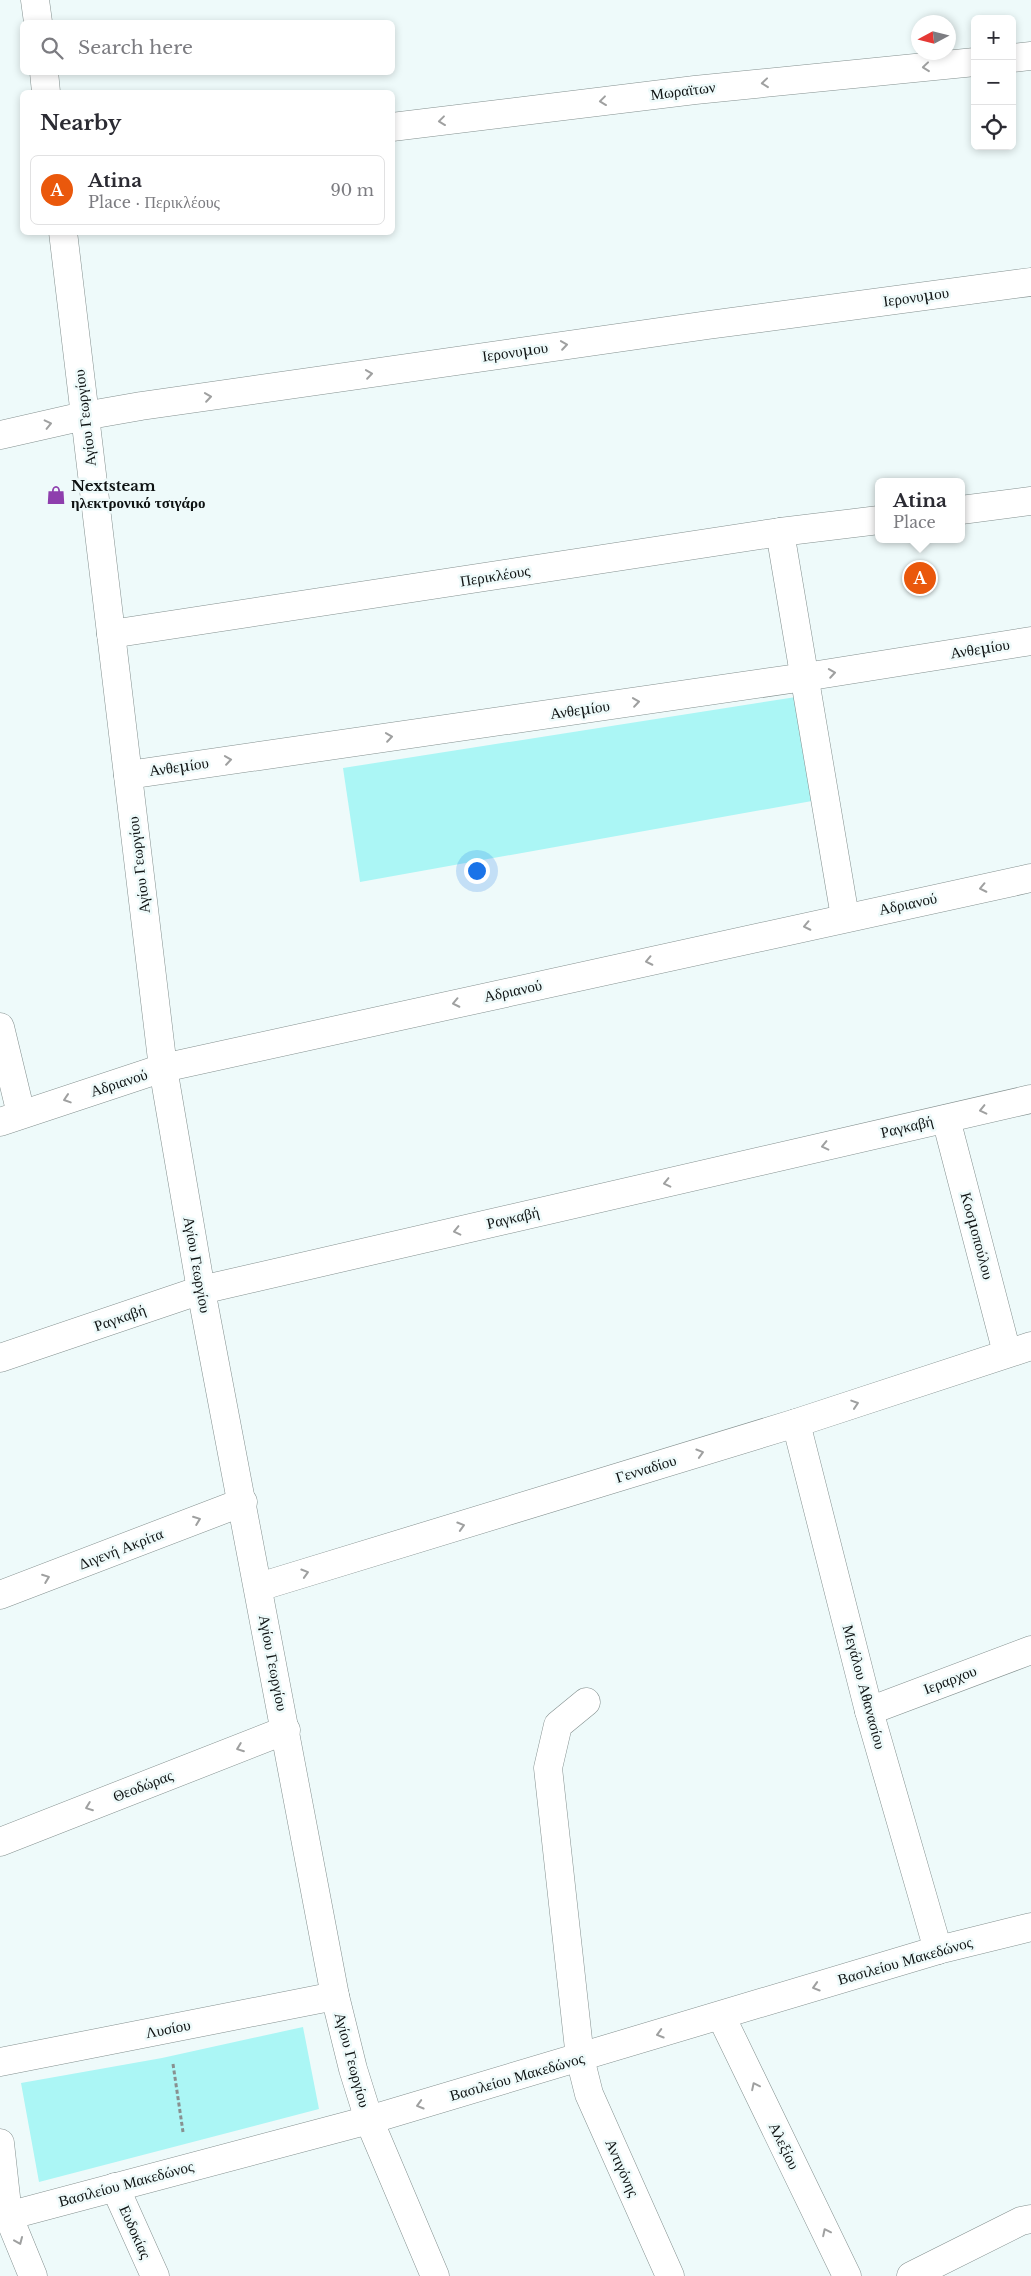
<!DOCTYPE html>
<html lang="en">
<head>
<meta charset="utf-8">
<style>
  :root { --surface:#fff; --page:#f2f2f3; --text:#2b2b33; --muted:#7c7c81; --line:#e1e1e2; --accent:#ea580c }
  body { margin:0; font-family:"Libre Baskerville",serif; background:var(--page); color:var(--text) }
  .controls { position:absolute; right:15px; top:15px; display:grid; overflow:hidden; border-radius:8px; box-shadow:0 2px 8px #0003 }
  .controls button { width:45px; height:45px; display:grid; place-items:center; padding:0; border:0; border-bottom:1px solid var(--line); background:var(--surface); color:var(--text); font:25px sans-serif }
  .compass { position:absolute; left:911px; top:15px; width:45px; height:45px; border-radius:50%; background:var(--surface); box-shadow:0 2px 8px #0003; rotate:263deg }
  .you { position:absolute; left:476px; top:870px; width:18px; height:18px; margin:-12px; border:4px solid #fff; border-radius:50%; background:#1a73e8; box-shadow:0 0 0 8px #1a73e833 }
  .badge { display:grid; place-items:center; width:32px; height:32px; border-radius:50%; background:var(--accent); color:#fff; font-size:16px; font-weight:700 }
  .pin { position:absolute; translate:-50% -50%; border:2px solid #fff; box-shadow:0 1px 5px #0006 }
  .popup { position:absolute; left:875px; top:478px; width:90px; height:65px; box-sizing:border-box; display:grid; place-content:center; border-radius:8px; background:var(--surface); filter:drop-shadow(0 1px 4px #0005); font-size:16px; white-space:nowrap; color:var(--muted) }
  .popup b { font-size:19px; color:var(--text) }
  .popup::after { content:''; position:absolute; left:50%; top:100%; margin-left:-10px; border:10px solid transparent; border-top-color:var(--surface) }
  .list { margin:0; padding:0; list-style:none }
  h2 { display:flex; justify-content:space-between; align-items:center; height:65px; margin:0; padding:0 20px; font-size:21px }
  h2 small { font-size:16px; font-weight:400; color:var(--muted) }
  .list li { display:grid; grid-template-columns:32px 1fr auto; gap:15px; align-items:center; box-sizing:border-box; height:70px; margin:0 10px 10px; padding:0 10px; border:1px solid var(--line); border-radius:8px }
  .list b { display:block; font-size:19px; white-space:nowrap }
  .list p { margin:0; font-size:16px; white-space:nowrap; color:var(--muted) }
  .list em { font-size:16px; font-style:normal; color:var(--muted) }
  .icon { flex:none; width:28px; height:28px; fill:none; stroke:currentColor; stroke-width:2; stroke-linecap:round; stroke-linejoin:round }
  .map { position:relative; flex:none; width:1031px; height:2276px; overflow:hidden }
  .search { position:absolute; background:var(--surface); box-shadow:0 2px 8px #0003; left:20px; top:20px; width:375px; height:55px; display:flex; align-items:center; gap:12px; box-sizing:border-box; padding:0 18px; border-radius:8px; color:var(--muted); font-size:19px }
  .panel { position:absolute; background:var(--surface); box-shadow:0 2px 8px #0003; left:20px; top:90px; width:375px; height:145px; border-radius:8px }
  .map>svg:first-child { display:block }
</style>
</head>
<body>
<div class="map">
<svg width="1031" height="2276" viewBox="0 0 1031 2276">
  <rect width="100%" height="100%" fill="#eefafa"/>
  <!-- green -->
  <g fill="#abf6f5">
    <path d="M796,697L812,801L360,882L343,768Z"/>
    <path d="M303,2027L319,2109L39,2182L21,2083L162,2058Z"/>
  </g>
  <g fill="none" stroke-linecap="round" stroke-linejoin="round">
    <!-- minor casing -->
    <g stroke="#84908f" stroke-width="29">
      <g id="minor">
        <path d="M35,0L38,22"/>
        <path d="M1012,58L1031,56"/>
        <path d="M44,72L46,92"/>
        <path d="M392,127L695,90L975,62"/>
        <path d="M63,232L163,1068L201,1290L335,1996L353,2069L369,2120L435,2276"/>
        <path d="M0,435L84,416L141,406L708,325L1031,282"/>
        <path d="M961,510L1031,501"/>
        <path d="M780,532L845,917"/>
        <path d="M111,634L780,532L879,520"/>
        <path d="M128,775L805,677L1031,641"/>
        <path d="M0,1027L21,1114"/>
        <path d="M946,1119L1007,1353"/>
        <path d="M0,1122L163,1068L1031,878"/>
        <path d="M0,1358L201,1290L1031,1099"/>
        <path d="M796,1423L869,1711L938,1950"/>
        <path d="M259,1587L796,1423L1031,1346"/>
        <path d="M0,1595L243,1502"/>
        <path d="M586,1702L558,1725L548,1768L580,2058L589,2094L670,2276"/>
        <path d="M869,1711L1031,1650"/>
        <path d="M0,1842L286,1730"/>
        <path d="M721,2016L847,2276"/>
        <path d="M0,2062L335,1996"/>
        <path d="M0,2143L8,2215L33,2276"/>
        <path d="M115,2187L155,2276"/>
        <path d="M0,2218L369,2120L938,1950L1031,1927"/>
        <path d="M911,2276L1021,2221L1031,2219"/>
      </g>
    </g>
    <!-- path -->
    <path stroke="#889090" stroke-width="3" stroke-dasharray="4 2.5" stroke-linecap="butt" d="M173,2064L183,2132"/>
    <!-- minor -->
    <use href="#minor" stroke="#fff" stroke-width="28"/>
  </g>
  <!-- one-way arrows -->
  <defs><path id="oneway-chevron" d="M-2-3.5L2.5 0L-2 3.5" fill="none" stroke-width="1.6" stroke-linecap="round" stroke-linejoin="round" transform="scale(1.25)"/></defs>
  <g stroke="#9fa0a0">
    <use href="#oneway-chevron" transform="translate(926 67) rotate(174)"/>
    <use href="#oneway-chevron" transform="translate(765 83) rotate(174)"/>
    <use href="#oneway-chevron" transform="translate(603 101) rotate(173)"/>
    <use href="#oneway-chevron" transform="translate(442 121) rotate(173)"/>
    <use href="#oneway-chevron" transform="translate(564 345) rotate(-8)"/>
    <use href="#oneway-chevron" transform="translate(369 374) rotate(-8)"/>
    <use href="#oneway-chevron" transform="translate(208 397) rotate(-8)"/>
    <use href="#oneway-chevron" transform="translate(48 424) rotate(-13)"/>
    <use href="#oneway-chevron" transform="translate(832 673) rotate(-9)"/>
    <use href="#oneway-chevron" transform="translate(636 702) rotate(-8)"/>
    <use href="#oneway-chevron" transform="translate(389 737) rotate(-8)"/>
    <use href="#oneway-chevron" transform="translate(228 760) rotate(-8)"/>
    <use href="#oneway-chevron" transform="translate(983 888) rotate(168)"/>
    <use href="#oneway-chevron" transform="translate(807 926) rotate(168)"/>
    <use href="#oneway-chevron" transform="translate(649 961) rotate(168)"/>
    <use href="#oneway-chevron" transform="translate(456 1003) rotate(168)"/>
    <use href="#oneway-chevron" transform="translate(67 1099) rotate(162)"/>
    <use href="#oneway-chevron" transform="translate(983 1110) rotate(167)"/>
    <use href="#oneway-chevron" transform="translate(825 1146) rotate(167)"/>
    <use href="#oneway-chevron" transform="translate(667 1183) rotate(167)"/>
    <use href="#oneway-chevron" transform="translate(457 1231) rotate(167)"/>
    <use href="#oneway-chevron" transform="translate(855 1404) rotate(-18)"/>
    <use href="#oneway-chevron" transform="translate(700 1453) rotate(-17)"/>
    <use href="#oneway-chevron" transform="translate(197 1520) rotate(-21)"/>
    <use href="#oneway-chevron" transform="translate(461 1526) rotate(-17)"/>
    <use href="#oneway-chevron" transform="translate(305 1573) rotate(-17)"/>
    <use href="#oneway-chevron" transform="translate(46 1578) rotate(-21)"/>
    <use href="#oneway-chevron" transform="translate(240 1748) rotate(159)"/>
    <use href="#oneway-chevron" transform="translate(89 1807) rotate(159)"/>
    <use href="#oneway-chevron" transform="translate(816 1987) rotate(163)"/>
    <use href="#oneway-chevron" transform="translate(660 2034) rotate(164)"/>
    <use href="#oneway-chevron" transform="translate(755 2086) rotate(-116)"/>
    <use href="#oneway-chevron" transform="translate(420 2105) rotate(164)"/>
    <use href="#oneway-chevron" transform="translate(826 2232) rotate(-116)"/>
    <use href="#oneway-chevron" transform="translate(19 2241) rotate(67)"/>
  </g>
  <!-- icons -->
  <defs>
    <g id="shop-bare" transform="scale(1.5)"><path d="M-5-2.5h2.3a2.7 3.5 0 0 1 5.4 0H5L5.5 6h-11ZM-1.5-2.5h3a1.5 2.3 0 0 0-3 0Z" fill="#8e3ead" stroke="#eefafa" stroke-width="2.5" paint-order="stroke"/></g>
  </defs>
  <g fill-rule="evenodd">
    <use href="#shop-bare" x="56" y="495"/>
  </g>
  <g text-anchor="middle" stroke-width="5" stroke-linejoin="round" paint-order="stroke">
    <!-- street labels -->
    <g font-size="15" fill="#0e1212" stroke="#eefafa">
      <text transform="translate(683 91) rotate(-7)" y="5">Μωραϊτων</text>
      <text transform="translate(916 297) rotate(-8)" y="5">Ιερονυμου</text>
      <text transform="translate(515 352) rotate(-8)" y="5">Ιερονυμου</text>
      <text transform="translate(85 418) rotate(-97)" y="5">Αγίου Γεωργίου</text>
      <text transform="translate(495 576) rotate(-9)" y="5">Περικλέους</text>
      <text transform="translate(980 649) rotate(-9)" y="5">Ανθεμίου</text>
      <text transform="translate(580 710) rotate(-8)" y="5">Ανθεμίου</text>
      <text transform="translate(179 767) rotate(-8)" y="5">Ανθεμίου</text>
      <text transform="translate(139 865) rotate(-97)" y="5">Αγίου Γεωργίου</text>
      <text transform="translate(908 904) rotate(-12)" y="5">Αδριανού</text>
      <text transform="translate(513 991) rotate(-12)" y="5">Αδριανού</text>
      <text transform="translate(119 1083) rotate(-18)" y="5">Αδριανού</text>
      <text transform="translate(907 1127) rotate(-13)" y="5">Ραγκαβή</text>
      <text transform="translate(513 1218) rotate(-13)" y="5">Ραγκαβή</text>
      <text transform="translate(977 1236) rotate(75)" y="5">Κοσμοπούλου</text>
      <text transform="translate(197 1265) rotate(80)" y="5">Αγίου Γεωργίου</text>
      <text transform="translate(120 1318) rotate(-19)" y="5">Ραγκαβή</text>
      <text transform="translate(646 1469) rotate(-17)" y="5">Γενναδίου</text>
      <text transform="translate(121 1549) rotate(-21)" y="5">Διγενή Ακρίτα</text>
      <text transform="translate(273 1663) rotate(79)" y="5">Αγίου Γεωργίου</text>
      <text transform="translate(950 1680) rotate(-21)" y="5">Ιεραρχου</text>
      <text transform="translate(864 1687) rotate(75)" y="5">Μεγάλου Αθανασίου</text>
      <text transform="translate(143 1786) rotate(-21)" y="5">Θεοδώρας</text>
      <text transform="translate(905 1961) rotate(-16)" y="5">Βασιλείου Μακεδώνος</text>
      <text transform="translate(168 2029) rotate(-11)" y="5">Λυσίου</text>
      <text transform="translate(352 2060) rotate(75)" y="5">Αγίου Γεωργίου</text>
      <text transform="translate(517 2077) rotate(-16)" y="5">Βασιλείου Μακεδώνος</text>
      <text transform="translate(784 2146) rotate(64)" y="5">Αλεξίου</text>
      <text transform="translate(622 2168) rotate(66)" y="5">Αντιγόνης</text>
      <text transform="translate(126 2184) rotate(-15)" y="5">Βασιλείου Μακεδώνος</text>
      <text transform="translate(135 2232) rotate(66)" y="5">Ευδοκίας</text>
    </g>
    <!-- poi labels -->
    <g font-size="15" font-weight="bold" fill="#0e1212" stroke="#eefafa" text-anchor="start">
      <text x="71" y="491">Nextsteam<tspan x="71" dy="17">ηλεκτρονικό τσιγάρο</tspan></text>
    </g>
  </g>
</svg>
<div class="controls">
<button>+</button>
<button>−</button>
<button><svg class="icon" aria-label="locate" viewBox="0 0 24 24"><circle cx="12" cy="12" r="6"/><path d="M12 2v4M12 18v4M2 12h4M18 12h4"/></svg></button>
</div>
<svg class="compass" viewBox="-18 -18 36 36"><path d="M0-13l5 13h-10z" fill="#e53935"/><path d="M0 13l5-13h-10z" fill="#7c7c81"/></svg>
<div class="you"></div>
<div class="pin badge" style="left:920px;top:578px">A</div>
<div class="popup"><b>Atina</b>Place</div>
<div class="search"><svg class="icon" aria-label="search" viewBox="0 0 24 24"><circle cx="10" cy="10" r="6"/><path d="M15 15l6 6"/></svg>Search here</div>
<section class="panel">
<h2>Nearby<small></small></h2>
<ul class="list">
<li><span class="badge">A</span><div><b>Atina</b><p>Place · Περικλέους</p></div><em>90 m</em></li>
</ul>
</section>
</div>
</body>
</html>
